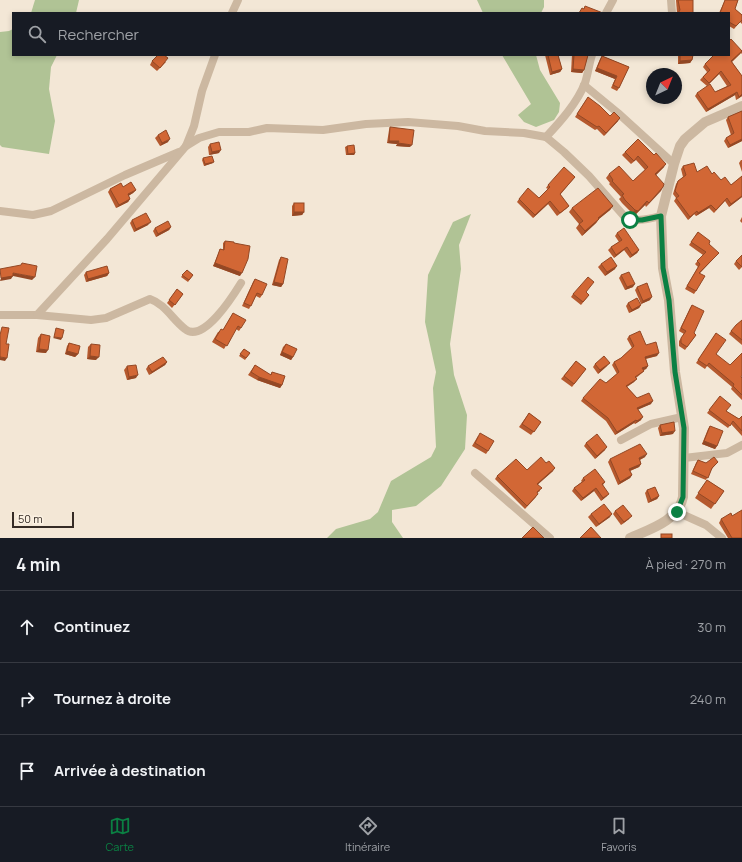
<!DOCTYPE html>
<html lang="fr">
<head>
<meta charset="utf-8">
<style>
  :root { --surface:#171b24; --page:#20242c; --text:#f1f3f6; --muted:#9ea1a6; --line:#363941; --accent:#0b8043 }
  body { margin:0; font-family:Manrope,sans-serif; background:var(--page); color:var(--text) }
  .compass { position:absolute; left:646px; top:68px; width:36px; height:36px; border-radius:50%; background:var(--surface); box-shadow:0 2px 6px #0003; rotate:43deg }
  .scale { position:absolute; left:12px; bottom:10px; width:62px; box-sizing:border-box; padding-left:4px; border:2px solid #352b25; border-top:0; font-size:11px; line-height:14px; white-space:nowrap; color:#352b25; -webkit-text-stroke:3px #fbf1e2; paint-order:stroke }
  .stop { position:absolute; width:12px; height:12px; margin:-9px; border:3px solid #0b8043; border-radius:50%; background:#fff }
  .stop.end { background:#0b8043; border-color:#fff; box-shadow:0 1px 4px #0008 }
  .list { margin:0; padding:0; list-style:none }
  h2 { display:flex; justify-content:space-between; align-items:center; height:52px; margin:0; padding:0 16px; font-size:17px }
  h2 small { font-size:13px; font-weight:400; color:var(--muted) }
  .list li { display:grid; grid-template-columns:26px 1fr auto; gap:12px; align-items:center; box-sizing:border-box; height:72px; padding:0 16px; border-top:1px solid var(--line) }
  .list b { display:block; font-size:15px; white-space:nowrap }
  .list em { font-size:13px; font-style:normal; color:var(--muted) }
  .icon { flex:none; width:22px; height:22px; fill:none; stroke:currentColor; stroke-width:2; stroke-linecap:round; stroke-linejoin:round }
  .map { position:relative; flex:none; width:742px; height:538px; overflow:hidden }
  .search { position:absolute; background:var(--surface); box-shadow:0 2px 6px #0003; left:12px; right:12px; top:12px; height:44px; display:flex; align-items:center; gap:10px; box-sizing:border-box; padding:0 14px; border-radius:0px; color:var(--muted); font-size:15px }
  .sheet { height:268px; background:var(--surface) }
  nav { display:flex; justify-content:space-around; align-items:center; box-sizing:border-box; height:56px; border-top:1px solid var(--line); background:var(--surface); font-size:11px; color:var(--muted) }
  nav a { display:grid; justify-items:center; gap:2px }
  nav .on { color:var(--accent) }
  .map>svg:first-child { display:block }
</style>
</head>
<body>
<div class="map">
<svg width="742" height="538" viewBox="0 0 742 538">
  <rect width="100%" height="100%" fill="#f3e7d6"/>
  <!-- green -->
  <g fill="#b0c395">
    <path d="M35,0H79L76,13H31Z"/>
    <path d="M477,0H544V7L541,13H483Z"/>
    <path d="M13,29V55H57L51,67L49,89L55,121L49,154L2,147L0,145V32L9,31Z"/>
    <path d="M502,55H536L540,70L560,103L559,112L554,120L536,127L524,122L518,115L531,104Z"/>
    <path d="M471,214L459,245L461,269L450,344L454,375L467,415L465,449L441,486L416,506L392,510V522L403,538H327L336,529L370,519L378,512L391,481L431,457L436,447L433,388L436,372L425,322L428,275L453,222Z"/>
  </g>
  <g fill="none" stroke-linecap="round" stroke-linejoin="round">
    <!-- minor -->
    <g stroke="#ccb8a1" stroke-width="8">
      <path d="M671,0L672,13"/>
      <path d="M232,13L238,0"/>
      <path d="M606,13L613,0"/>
      <path d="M584,85L618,113L674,164"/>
      <path d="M546,137C561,121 577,103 585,83C588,74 589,64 592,55"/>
      <path d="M186,146L199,138L219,132H249L267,128L323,130L366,124L408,122L458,126L485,131L524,133L546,137L564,152L589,176L624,216C636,223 648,219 661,216"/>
      <path d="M0,211L33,215L51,211L125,175L179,152"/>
      <path d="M0,315H37L107,239L186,146L194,126L202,91L215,55"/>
      <path d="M37,315L91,320L106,318L150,299C165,304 173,320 185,329C203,344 233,296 241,283"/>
      <path d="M621,440L651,424L682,417"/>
      <path d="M684,458L727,453L742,445"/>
      <path d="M475,473L550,538"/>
      <path d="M677,512L706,525L722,538"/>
    </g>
    <!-- tertiary -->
    <path stroke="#ccb8a1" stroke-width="10" d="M630,538C650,529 678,521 683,497L684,428L675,372L669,300L663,268L661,216L674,164L680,146L685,139L705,122L742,106"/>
  </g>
  <!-- wall -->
  <g fill="#b5592e">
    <path d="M676,0H693V13H677Z"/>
    <path d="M725,0H738L735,9L742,15V24L740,22L734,29L729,26V13H719Z"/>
    <path d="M742,50V54L741,53L732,62L742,76V96L736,100L735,95L706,112L695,96L697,93L715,92L727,86L719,74L707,86L700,80L707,72L703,67L705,64Z"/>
    <path d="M545,55H558L562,69L560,72L550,75Z"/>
    <path d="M572,55H588L584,70L582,73L571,72Z"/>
    <path d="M678,55H693L692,60L690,63L678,64Z"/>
    <path d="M602,56L629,67L619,88L617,91L611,88L615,79L595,71L600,59Z"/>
    <path d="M152,61L166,62L157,71L150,65Z"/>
    <path d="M588,97L610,116L618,121L604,136L597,129L595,130L575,117Z"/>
    <path d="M742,111V141L728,148L724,141L726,138L731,135L726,120L728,117Z"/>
    <path d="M390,127L410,147L396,146L397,144L387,143L389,130Z"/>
    <path d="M158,135L168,142L160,146L155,138Z"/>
    <path d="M638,139L664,167L656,175L663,187L646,207L645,205L636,214L632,213L622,203L619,199L621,197L609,184L610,183L606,178L609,174L633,181L645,170L636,160L631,164L622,155Z"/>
    <path d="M210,144L219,153L209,155L208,147Z"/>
    <path d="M347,146L355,153L354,155H346L345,147Z"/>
    <path d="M203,158L213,163L204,166L202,160Z"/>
    <path d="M741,160H742V172L739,163Z"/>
    <path d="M683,166L697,172L712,174L721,180L731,185L742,176V197L729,207L725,201L714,213L709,208L696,216L694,214L688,220L674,201L676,198L673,194L676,184L678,181L683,177L681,169Z"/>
    <path d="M575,177L560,195L569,206L566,209L557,216L548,204L533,218L517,202L519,199L539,198L548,189L546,188L548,185Z"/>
    <path d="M123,187L136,190L133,193L128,196L130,199L128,202L116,208L108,192L110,189Z"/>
    <path d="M294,203L304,212L302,215L292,216V206Z"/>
    <path d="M613,206L610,210L599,219L596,223L582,236L576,228L579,224L569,212L572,208Z"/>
    <path d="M742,217V223L740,221Z"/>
    <path d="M132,220L148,225L134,232L130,223Z"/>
    <path d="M171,227L169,230L156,237L153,231L155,228Z"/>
    <path d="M698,232L709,244L716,256L700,273L696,291L694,294L685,289L698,267L695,264L703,255L689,245Z"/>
    <path d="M617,233L639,250L637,253L630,258L624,250L614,258L608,250L611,247L619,242L615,236Z"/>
    <path d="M225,241L234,243L240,276L213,266L219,252L220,249L223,250V243Z"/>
    <path d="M281,257L283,284L281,287L272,285L279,260Z"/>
    <path d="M736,261L742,267L739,270L734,264Z"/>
    <path d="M601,264L615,269L605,276L598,267Z"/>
    <path d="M187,270L193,275L188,282L181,277Z"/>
    <path d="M86,272L109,273L107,276L86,282L84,275Z"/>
    <path d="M621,275L633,287L625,290L619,278Z"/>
    <path d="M255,279L262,295L260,298L256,296L249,309L242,306L253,282Z"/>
    <path d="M637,287L650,300L641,304L635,290Z"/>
    <path d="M177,289L183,294L172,308L167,303Z"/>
    <path d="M586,292L589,295L581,305L571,297L573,294Z"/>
    <path d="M628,303L641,305L639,308L629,313L626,306Z"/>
    <path d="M692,305L694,333L696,335L685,350L679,346V341L684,334L679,331L690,308Z"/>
    <path d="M233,313L241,328L239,331L236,329L224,349L212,342L218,332L223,330Z"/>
    <path d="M742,320V345L729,334L731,331Z"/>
    <path d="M716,333V354L742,378V400L731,389L732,387L707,366L705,369L696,363Z"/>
    <path d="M41,334L46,353L36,352L38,338Z"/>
    <path d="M629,336L646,345L657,356L646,359L648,366L646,369L644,370V371L642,373L636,378L634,382L627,387L637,398L651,404L638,409L641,420L635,424L634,423L615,435L606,421L581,401L583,398L606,383L617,374L612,365L614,362L621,358L632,348L627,339Z"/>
    <path d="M69,343L78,354L75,357L65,354L67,346Z"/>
    <path d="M91,344L96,360L87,359L88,347Z"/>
    <path d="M286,344L293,357L291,360L280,355L283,347Z"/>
    <path d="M244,349L250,353L245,360L239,356Z"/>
    <path d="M576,361L586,369L572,387L561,379Z"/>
    <path d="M167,362L165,365L149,375L146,369L148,366Z"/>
    <path d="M595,364L607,366L598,374L593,367Z"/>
    <path d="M255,365L270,375L272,372L282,385L280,388L257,380L248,375Z"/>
    <path d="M127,366L136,378L127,380L124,370Z"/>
    <path d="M720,396L726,411L739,419L742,416V436L731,424L728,428L707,413Z"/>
    <path d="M529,413L541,422L531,435L519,427Z"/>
    <path d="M660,425L673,434L660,436L658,428Z"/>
    <path d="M710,426L717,446L715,449L702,444L708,429Z"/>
    <path d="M478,436L488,451L486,454L472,446Z"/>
    <path d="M586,443L605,450L595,459L584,446Z"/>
    <path d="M645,457L640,460L641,464L639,467L630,471L632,475L630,478L618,485L608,462L610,459Z"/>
    <path d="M698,460L706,463L718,462L711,470L706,480L691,474L696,463Z"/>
    <path d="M527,470L553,471L538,484L540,491L537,493L536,497L525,509L495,479L497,476Z"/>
    <path d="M583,478L605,482L603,485L607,496L601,501L594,491L581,501L572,491L574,488L582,482L581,481Z"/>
    <path d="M707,480L724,491L711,509L695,498Z"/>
    <path d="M647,490L659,496L657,499L648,503L645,493Z"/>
    <path d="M615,511L629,519L621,525L613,514Z"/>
    <path d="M591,514L610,517L596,527L588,517Z"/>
    <path d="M732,516L742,538H728L719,523L721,519Z"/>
  </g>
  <!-- shaded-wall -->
  <g fill="#934825">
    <path d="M742,51L740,54L729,64L731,61Z"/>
    <path d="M692,60L690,63L678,64L680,61Z"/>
    <path d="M597,68L617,76L615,79L595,71Z"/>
    <path d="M562,69L560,72L550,75L552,72Z"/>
    <path d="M573,69L584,70L582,73L571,72Z"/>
    <path d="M721,71L719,74L707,86L709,83Z"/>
    <path d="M737,92L735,95L706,112L708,109Z"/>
    <path d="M742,94V96L736,100Z"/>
    <path d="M620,118L618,121L604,136L606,133Z"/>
    <path d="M170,139L168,142L160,146L162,143Z"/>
    <path d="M742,139V141L728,148L730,145Z"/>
    <path d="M389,141H399L397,144L387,143Z"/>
    <path d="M398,143L412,145L410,147L396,146Z"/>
    <path d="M221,150L219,153L209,155L212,152Z"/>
    <path d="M355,153L354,155H346L348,154Z"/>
    <path d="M214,162L213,163L204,166L205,164Z"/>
    <path d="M666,164L664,167L653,178L655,174Z"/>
    <path d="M663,187L661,191L646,207L649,203Z"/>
    <path d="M136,190L133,193L125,198L128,194Z"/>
    <path d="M742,196V197L729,207L731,204Z"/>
    <path d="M130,199L128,202L116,208L119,205Z"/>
    <path d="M550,201L548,204L533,218L535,215Z"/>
    <path d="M647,201L645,205L636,214L632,213L635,210Z"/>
    <path d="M711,205L709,208L696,216L698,213Z"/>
    <path d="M613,206L610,210L595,222L598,218Z"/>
    <path d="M697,211L688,220L690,217Z"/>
    <path d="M294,212H304L302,215L292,216Z"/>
    <path d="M599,219L596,223L582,236L585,231Z"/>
    <path d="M151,222L148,225L134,232L136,229Z"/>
    <path d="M171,227L169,230L156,237L158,234Z"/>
    <path d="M627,247L624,250L614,258L616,255Z"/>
    <path d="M639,250L637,253L630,258L632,255Z"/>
    <path d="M719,253L716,256L697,276L699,273Z"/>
    <path d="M215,263L242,273L240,276L213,266Z"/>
    <path d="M617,266L615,269L605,276L607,272Z"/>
    <path d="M13,273L35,277L32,280L13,276L11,279L0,281L1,278Z"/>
    <path d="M109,273L107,276L86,282L88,279Z"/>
    <path d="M274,282L283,284L281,287L272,285Z"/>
    <path d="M635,284L633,287L625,290L627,287Z"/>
    <path d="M652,297L650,300L641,304L643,301Z"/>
    <path d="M641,305L639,308L629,313L632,310Z"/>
    <path d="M54,337L62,338L61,340L53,338Z"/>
    <path d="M39,349L48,350L46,353L36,352Z"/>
    <path d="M67,351L78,354L75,357L65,354Z"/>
    <path d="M282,352L293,357L291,360L280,355Z"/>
    <path d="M659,353L657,356L643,359L645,357Z"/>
    <path d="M90,356L99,357L96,360L87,359Z"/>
    <path d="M0,357L7,358L5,361L0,360Z"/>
    <path d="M167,362L165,365L149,375L152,372Z"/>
    <path d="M610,363L607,366L598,374L600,370Z"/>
    <path d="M648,366L646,369L640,371L642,368Z"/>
    <path d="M138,375L136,378L127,380L129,377Z"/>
    <path d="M259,377L282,385L280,388L257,380Z"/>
    <path d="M637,379L634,382L624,388L626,386Z"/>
    <path d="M653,401L651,404L635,411L637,408Z"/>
    <path d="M643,417L641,420L635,424L637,421Z"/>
    <path d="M636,420L634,423L615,435L617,432Z"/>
    <path d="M675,431L673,434L660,436L662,433Z"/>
    <path d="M704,441L717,446L715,449L702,444Z"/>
    <path d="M607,447L605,450L595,459L597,456Z"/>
    <path d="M647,454L645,457L637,461L639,458Z"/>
    <path d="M641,464L639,467L627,472L629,469Z"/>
    <path d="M555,468L553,471L535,487L537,484Z"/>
    <path d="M632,475L630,478L618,485L620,482Z"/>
    <path d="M596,488L594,491L581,501L583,498Z"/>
    <path d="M609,494L607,496L601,501L603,498Z"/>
    <path d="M659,496L657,499L648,503L651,500Z"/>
    <path d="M612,514L610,517L596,527L599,524Z"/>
    <path d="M632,516L629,519L621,525L624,522Z"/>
  </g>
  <!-- building -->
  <g fill="#d26735" stroke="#934825">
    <path d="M678,0H693V13H678L680,10Z"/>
    <path d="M725,0H738L735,9L742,15V20L736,26L729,22V13H720Z"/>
    <path d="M585,6L603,13H579L582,8L584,9Z"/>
    <path d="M731,39L742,51L731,61L742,76V94L739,97L737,92L708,109L697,93L710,84L715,92L731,85L721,71L709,83L703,77L710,70L705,64L714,55H729V41Z"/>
    <path d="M158,55H164L168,58L160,68L152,61Z"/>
    <path d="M548,55H558L562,69L552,72Z"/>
    <path d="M574,55H588L584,70L573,69Z"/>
    <path d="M680,55H693L692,60L680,61Z"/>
    <path d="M602,56L629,67L619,88L613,85L617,76L597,68Z"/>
    <path d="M588,97L600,106L610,116L614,112L620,118L606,133L599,126L597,127L577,114Z"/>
    <path d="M742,111V139L730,145L726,138L734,133L728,117Z"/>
    <path d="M390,127L414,130L412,145L398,143L399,141H389Z"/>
    <path d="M166,130L170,139L162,143L158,135Z"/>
    <path d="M638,139L654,155L656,153L666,164L655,174L664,184L663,187L649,203L647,201L638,211L635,210L625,200L622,195L624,194L612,181L613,180L609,174L619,166L633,181L648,167L638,156L634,161L625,152Z"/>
    <path d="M219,142L221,150L212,152L210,144Z"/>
    <path d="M354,145L355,153L348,154L347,146Z"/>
    <path d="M212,156L214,162L205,164L203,158Z"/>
    <path d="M694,163L697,172L707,166L712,174L714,172L721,180L725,177L731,185L742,176V196L731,204L727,198L716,210L711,205L698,213L697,211L690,217L676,198L679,196L675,191L678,181L686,175L683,166Z"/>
    <path d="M564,167L575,177L560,194L569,206L560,213L550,201L535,215L519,199L528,188L539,198L550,187L548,185Z"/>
    <path d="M131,182L136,190L128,194L130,199L119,205L110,189L121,183L123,187Z"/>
    <path d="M598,188L613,206L598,218L599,219L585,231L579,224L583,221L572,208Z"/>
    <rect x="294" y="203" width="10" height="9"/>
    <path d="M146,213L151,222L136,229L132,220Z"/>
    <path d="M168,221L171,227L158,234L155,228Z"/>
    <path d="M624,228L639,250L632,255L627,247L616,255L611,247L622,240L617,233Z"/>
    <path d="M698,232L710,241L709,244L719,253L699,273L705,276L696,291L687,286L700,264L697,261L706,252L691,242Z"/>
    <path d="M225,241L234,242V243L250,246L248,259L242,273L215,263L220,249L224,250Z"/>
    <path d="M742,255V267L736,261Z"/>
    <path d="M281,257L288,259L283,284L274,282Z"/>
    <path d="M611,257L617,266L607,272L601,264Z"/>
    <path d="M22,263L37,266L35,277L13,273V276L1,278L0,269L21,265Z"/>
    <path d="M107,266L109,273L88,279L86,272Z"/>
    <path d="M187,270L193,275L189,280L182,275Z"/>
    <path d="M629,272L635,284L627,287L621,275Z"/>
    <path d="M588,277L594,282L586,292L589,295L583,302L573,294Z"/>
    <path d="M255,279L267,284L262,295L257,293L251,306L244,303Z"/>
    <path d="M647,283L652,297L643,301L637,287Z"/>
    <path d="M177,289L183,294L175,305L169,300Z"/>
    <path d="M637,298L641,305L632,310L628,303Z"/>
    <path d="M692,305L704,311L694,333L696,335L687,347L681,343V338L686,331L681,328Z"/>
    <path d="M233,313L246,320L241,328L238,326L227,346L215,339L221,329L223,330Z"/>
    <path d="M742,320V340L731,331L736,325Z"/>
    <path d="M2,327L9,328L6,344H9L7,358L0,357V335Z"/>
    <path d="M56,328L64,330L62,338L54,337Z"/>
    <path d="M640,331L646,345L656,342L659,353L645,357L648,366L642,368L644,371L635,377L637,379L626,386L637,398L649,393L653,401L637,408L643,417L637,421L636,420L617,432L608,418L583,398L600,379L606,383L619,372L614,362L621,358L634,346L629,336Z"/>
    <path d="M716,333L726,340L716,354L730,365L742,353V375L741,377L742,378V395L733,386L734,384L709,363L707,366L698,360Z"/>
    <path d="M41,334L50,336L48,350L39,349Z"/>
    <path d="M69,343L80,346L78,354L67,351Z"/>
    <path d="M91,344L100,345L99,357L90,356Z"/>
    <path d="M286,344L297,349L293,357L282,352Z"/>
    <path d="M244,349L250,353L246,358L240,354Z"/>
    <path d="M604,356L610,363L600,370L595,364Z"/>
    <path d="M163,357L167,362L152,372L148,366Z"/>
    <path d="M576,361L586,369L574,384L564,376Z"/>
    <path d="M136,365L138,375L129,377L127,366Z"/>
    <path d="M255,365L271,375L272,372L285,376L282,385L259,377L251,372Z"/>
    <path d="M720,396L731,405L726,411L739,419L742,416V431L733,421L730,426L709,410Z"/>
    <path d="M529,413L541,422L534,432L522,424Z"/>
    <path d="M674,422L675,431L662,433L660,425Z"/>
    <path d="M710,426L723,431L717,446L704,441Z"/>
    <path d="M480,433L494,441L488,451L475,443Z"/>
    <path d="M597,434L607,447L597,456L586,443Z"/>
    <path d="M640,444L647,454L639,458L641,464L629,469L632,475L620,482L610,459Z"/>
    <path d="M541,457L546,463L549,461L555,468L537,484L542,488L537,492L538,494L527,506L497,476L516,459L527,470Z"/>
    <path d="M714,457L718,462L712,468L708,478L693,471L698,460L706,463Z"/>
    <path d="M595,469L605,482L602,484L609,494L603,498L596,488L583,498L574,488L585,480L583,478Z"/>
    <path d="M707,480L724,491L715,504L698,493Z"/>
    <path d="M655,487L659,496L651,500L647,490Z"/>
    <path d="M604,504L612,514L599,524L591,514Z"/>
    <path d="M623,505L632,516L624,522L615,511Z"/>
    <path d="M742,510V538H732L721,519L731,513L732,516Z"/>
    <path d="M533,527L544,538H522Z"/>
    <path d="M591,527L601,538H580Z"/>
    <rect x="661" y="534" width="11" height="4"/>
  </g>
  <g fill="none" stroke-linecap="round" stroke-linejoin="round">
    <!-- route -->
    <path stroke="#0b8043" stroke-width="5" d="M630,220H642L661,216L663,268L669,300L675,372L684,428L683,497L677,512"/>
  </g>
</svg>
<svg class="compass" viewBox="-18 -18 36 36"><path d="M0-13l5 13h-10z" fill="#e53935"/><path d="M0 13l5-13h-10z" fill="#9ea1a6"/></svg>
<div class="scale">50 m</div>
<div class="stop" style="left:630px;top:220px"></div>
<div class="stop end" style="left:677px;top:512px"></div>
<div class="search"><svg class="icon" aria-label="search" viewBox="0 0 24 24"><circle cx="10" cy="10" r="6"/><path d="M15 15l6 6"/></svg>Rechercher</div>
</div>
<section class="sheet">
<h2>4 min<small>À pied · 270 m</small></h2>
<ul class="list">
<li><svg class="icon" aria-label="ahead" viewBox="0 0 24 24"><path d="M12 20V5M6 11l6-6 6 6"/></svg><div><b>Continuez</b></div><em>30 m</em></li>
<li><svg class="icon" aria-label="right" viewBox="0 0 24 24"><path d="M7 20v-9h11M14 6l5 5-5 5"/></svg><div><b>Tournez à droite</b></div><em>240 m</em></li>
<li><svg class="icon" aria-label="arrive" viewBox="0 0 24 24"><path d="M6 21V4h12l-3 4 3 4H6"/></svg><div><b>Arrivée à destination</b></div></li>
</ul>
</section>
<nav>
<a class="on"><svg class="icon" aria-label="map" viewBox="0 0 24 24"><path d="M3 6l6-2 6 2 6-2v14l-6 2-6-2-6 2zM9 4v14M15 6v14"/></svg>Carte</a>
<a><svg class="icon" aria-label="directions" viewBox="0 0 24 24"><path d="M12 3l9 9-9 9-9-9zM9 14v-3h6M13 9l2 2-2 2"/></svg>Itinéraire</a>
<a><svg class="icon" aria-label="saved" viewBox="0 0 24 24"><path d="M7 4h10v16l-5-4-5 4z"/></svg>Favoris</a>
</nav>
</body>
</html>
